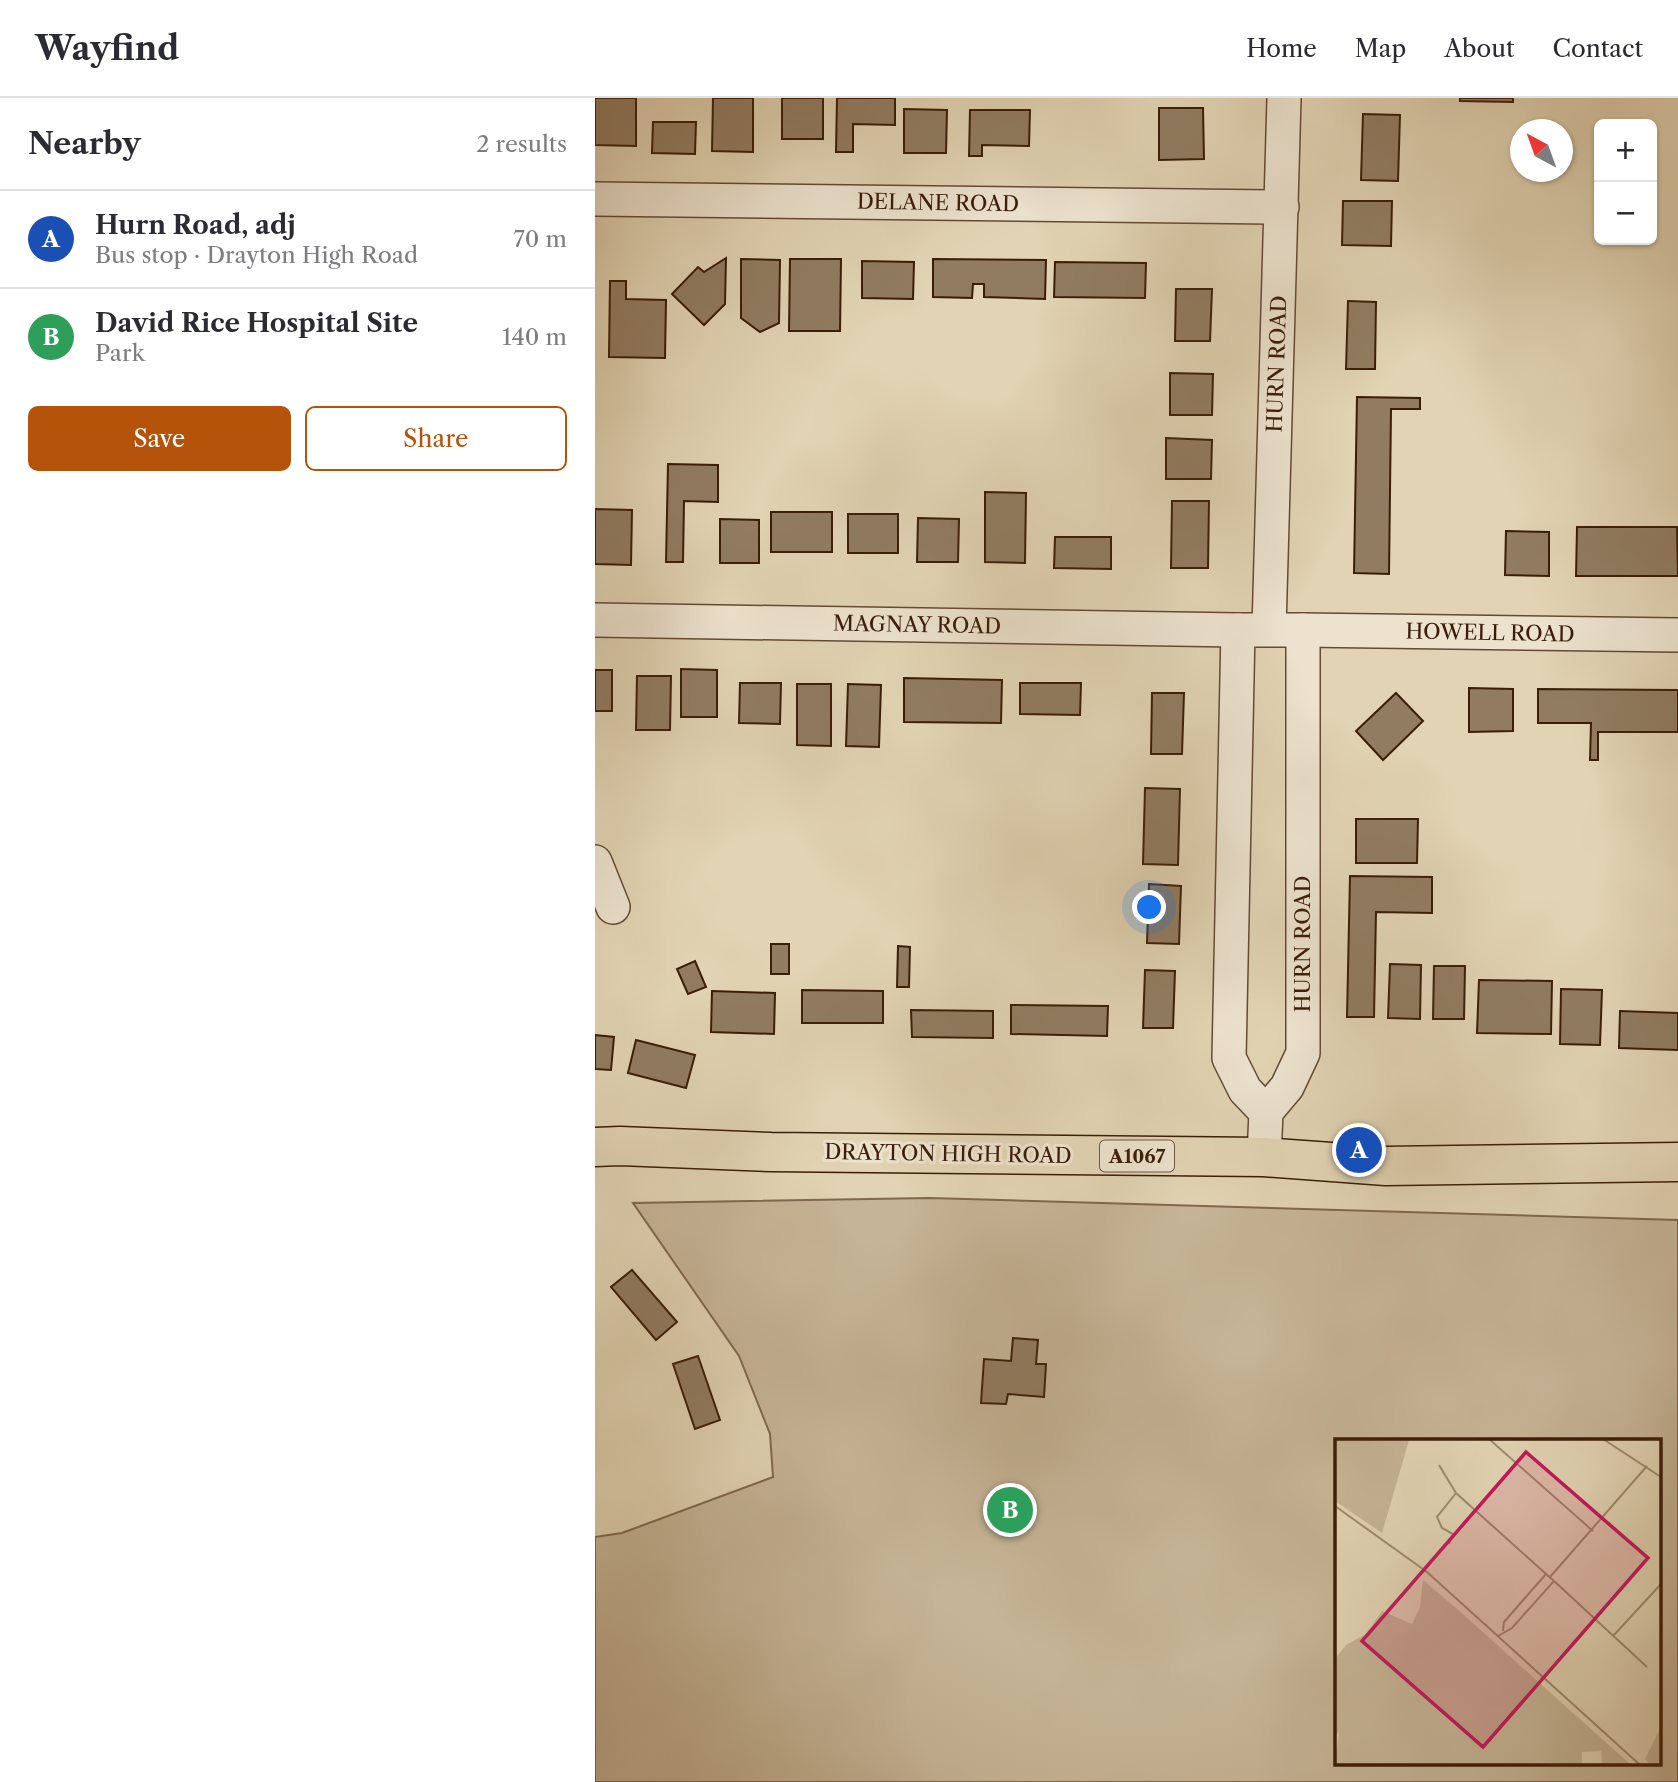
<!DOCTYPE html>
<html lang="en">
<head>
<meta charset="utf-8">
<style>
  :root { --surface:#fff; --page:#f7f7f7; --text:#2b2b33; --muted:#7c7c81; --line:#e1e1e2; --accent:#b45309 }
  body { margin:0; font-family:"Libre Caslon Text",serif; background:var(--page); color:var(--text) }
  .controls { position:absolute; right:21px; top:21px; display:grid; overflow:hidden; border-radius:10px; box-shadow:0 2px 5px #0004 }
  .controls button { width:63px; height:63px; display:grid; place-items:center; padding:0; border:0; border-bottom:2px solid var(--line); background:var(--surface); color:var(--text); font:35px sans-serif }
  .compass { position:absolute; left:915px; top:21px; width:63px; height:63px; border-radius:50%; background:var(--surface); box-shadow:0 2px 5px #0004; rotate:319deg }
  .you { position:absolute; left:555px; top:810px; width:24px; height:24px; margin:-18px; border:5px solid #fff; border-radius:50%; background:#1a73e8; box-shadow:0 0 0 10px #1a73e833 }
  .badge { display:grid; place-items:center; width:46px; height:46px; border-radius:50%; background:var(--accent); color:#fff; font-size:23px; font-weight:700 }
  .pin { position:absolute; translate:-50% -50%; border:4px solid #fff; box-shadow:0 2px 7px #0006 }
  .list { margin:0; padding:0; list-style:none }
  h2 { display:flex; justify-content:space-between; align-items:center; height:91px; margin:0; padding:0 28px; font-size:30px }
  h2 small { font-size:23px; font-weight:400; color:var(--muted) }
  .list li { display:grid; grid-template-columns:46px 1fr auto; gap:21px; align-items:center; box-sizing:border-box; height:98px; padding:0 28px; border-top:2px solid var(--line) }
  .list b { display:block; font-size:26px; white-space:nowrap }
  .list p { margin:0; font-size:23px; white-space:nowrap; color:var(--muted) }
  .list em { font-size:23px; font-style:normal; color:var(--muted) }
  .actions { display:flex; gap:14px; padding:21px 28px }
  .actions a { flex:1; padding:16px 0; border:2px solid var(--accent); border-radius:10px; text-align:center; font-size:24px; color:var(--accent) }
  .actions .main { background:var(--accent); color:#fff }
  .map { position:relative; flex:none; width:1083px; height:1684px; overflow:hidden }
  header { display:flex; align-items:center; gap:42px; box-sizing:border-box; height:98px; padding:0 35px; background:var(--surface); border-bottom:2px solid var(--line) }
  header strong { font-size:33px }
  nav { display:flex; gap:38px; margin-inline-start:auto; font-size:24px }
  main { display:flex }
  aside { flex:1; background:var(--surface) }
  .map>svg:first-child { display:block }
</style>
</head>
<body>
<header>
<strong>Wayfind</strong>
<nav><a>Home</a><a>Map</a><a>About</a><a>Contact</a></nav>
</header>
<main>
<aside>
<h2>Nearby<small>2 results</small></h2>
<ul class="list">
<li><span class="badge" style="background:#1a4fb4">A</span><div><b>Hurn Road, adj</b><p>Bus stop · Drayton High Road</p></div><em>70 m</em></li>
<li><span class="badge" style="background:#2e9e5b">B</span><div><b>David Rice Hospital Site</b><p>Park</p></div><em>140 m</em></li>
</ul>
<div class="actions"><a class="main">Save</a><a>Share</a></div>
</aside>
<div class="map">
<svg width="1083" height="1684" viewBox="0 0 1083 1684">
  <rect width="100%" height="100%" fill="#e1d3b3"/>
  <filter id="stains"><feTurbulence type="fractalNoise" baseFrequency=".00286" numOctaves="4"/><feColorMatrix values="0 0 0 0 .2 0 0 0 0 .09 0 0 0 0 .02 0 0 0 .5 -.17"/></filter>
  <radialGradient id="worn" r=".72"><stop offset=".6" stop-color="#630" stop-opacity="0"/><stop offset="1" stop-color="#630" stop-opacity=".3"/></radialGradient>
  <!-- green -->
  <path fill="#c5b496" stroke="#80684f" stroke-width="2" fill-rule="evenodd" d="M335,1100L1083,1122V1684H0V1439L27,1435L178,1379L175,1336L144,1258L38,1105ZM742,1343H1064V1665H742Z"/>
  <!-- building -->
  <g fill="#917c61" stroke="#3b1d08" stroke-width="2">
    <path d="M0,0H41V48L0,47Z"/>
    <path d="M118,0H158V54L117,53Z"/>
    <rect x="187" y="0" width="41" height="41"/>
    <path d="M242,0H300V27L258,26V54H241Z"/>
    <path d="M865,0H918V4L865,3Z"/>
    <path d="M564,10H608L609,61L564,62Z"/>
    <path d="M309,11L352,12L351,55H309Z"/>
    <path d="M375,12H435L434,48L387,47V58H374Z"/>
    <path d="M768,16L805,17L803,83L766,82Z"/>
    <path d="M58,24H101L100,56L57,55Z"/>
    <path d="M748,103H797L796,148L747,147Z"/>
    <path d="M131,160L130,206L109,227L77,196L103,169L109,174Z"/>
    <path d="M146,161L185,162L184,225L165,234L146,220Z"/>
    <path d="M195,161H246L245,233H194Z"/>
    <path d="M338,161L451,162L450,201L389,199V186H378L377,200L338,199Z"/>
    <path d="M267,163L319,164L318,201L267,200Z"/>
    <path d="M460,164L551,165L550,200L459,199Z"/>
    <path d="M15,183H31V201L71,202L70,260L14,259Z"/>
    <path d="M581,191H617L615,243H580Z"/>
    <path d="M753,203L781,204L780,271H751Z"/>
    <path d="M575,275L618,276L617,317H575Z"/>
    <path d="M762,299L825,300V311H796L794,476L759,475Z"/>
    <path d="M571,340L617,342L616,381H571Z"/>
    <path d="M73,366L123,367V404L89,403L88,464H71Z"/>
    <path d="M390,394L431,395L430,465L390,464Z"/>
    <path d="M577,403H614L613,470H576Z"/>
    <path d="M0,411L37,412L36,467L0,466Z"/>
    <rect x="176" y="414" width="61" height="40"/>
    <rect x="253" y="416" width="50" height="39"/>
    <path d="M323,420L364,421L363,464H322Z"/>
    <path d="M125,421L164,422V465H125Z"/>
    <path d="M982,429H1082L1083,478H981Z"/>
    <path d="M911,433L954,434V478L910,477Z"/>
    <path d="M460,439H516V471L459,470Z"/>
    <path d="M86,571L122,572V619H86Z"/>
    <rect x="0" y="572" width="17" height="41"/>
    <path d="M42,578H76L75,632H41Z"/>
    <path d="M309,580L407,582L406,625L309,624Z"/>
    <path d="M145,585H186L185,626L144,625Z"/>
    <path d="M425,585H486L485,617L425,616Z"/>
    <path d="M202,586H236V648L202,647Z"/>
    <path d="M253,586L286,587L284,649L251,648Z"/>
    <path d="M874,590L918,591V633L874,634Z"/>
    <path d="M943,591L1083,592V634H1003V662H995L996,625H943Z"/>
    <path d="M557,595H589L587,656H556Z"/>
    <path d="M801,595L828,623L788,662L761,633Z"/>
    <path d="M550,690L585,691L583,767L548,766Z"/>
    <path d="M761,721H823L822,765H761Z"/>
    <path d="M755,778L837,779V815L781,814L779,919H752Z"/>
    <path d="M554,786L586,788L584,846L552,845Z"/>
    <rect x="176" y="846" width="18" height="30"/>
    <path d="M303,848L315,849L314,889H302Z"/>
    <path d="M100,863L111,889L93,896L82,871Z"/>
    <path d="M795,866L826,867L825,921L793,920Z"/>
    <path d="M839,868H870L869,921H838Z"/>
    <path d="M550,872L580,873L578,930H548Z"/>
    <path d="M884,882L957,883L956,936L882,935Z"/>
    <path d="M966,891L1007,892L1005,947L965,946Z"/>
    <path d="M207,892L288,893V925H207Z"/>
    <path d="M117,893L180,895L179,936L116,934Z"/>
    <path d="M416,907L513,908L512,938L416,936Z"/>
    <path d="M316,912L398,913V940L317,939Z"/>
    <path d="M1025,913L1083,915V952L1024,950Z"/>
    <path d="M0,937L19,939L16,972L0,971Z"/>
    <path d="M41,942L100,957L91,990L33,975Z"/>
    <path d="M37,1172L82,1224L61,1242L16,1189Z"/>
    <path d="M418,1240L443,1242L441,1266H451L449,1299L413,1296L411,1306L386,1305L389,1261L416,1263Z"/>
    <path d="M103,1258L125,1322L100,1331L78,1266Z"/>
  </g>
  <g fill="none" stroke-linecap="round" stroke-linejoin="round">
    <!-- minor casing -->
    <g stroke="#644a33" stroke-width="36">
      <g id="minor">
        <path d="M0,101L687,109"/>
        <path d="M0,522L643,532"/>
        <path d="M674,531L689,0"/>
        <path d="M708,532L1083,537"/>
        <path d="M0,764L18,809"/>
        <path d="M669,1059L671,1014L692,989L708,955V532H643L634,960L650,992L671,1014"/>
      </g>
    </g>
    <!-- major casing -->
    <g stroke="#3b1d08" stroke-width="41">
      <path id="major" d="M0,1049L25,1048L176,1054L669,1059L791,1068L1083,1064"/>
    </g>
    <!-- minor -->
    <use href="#minor" stroke="#ece2ce" stroke-width="33"/>
    <!-- major -->
    <use href="#major" stroke="#e1d3b3" stroke-width="38"/>
  </g>
  <g text-anchor="middle" stroke-width="6" stroke-linejoin="round" paint-order="stroke">
    <!-- shield labels -->
    <rect fill="#ece2ce" stroke="#705843" stroke-width="2" x="505" y="1042.5" width="74" height="31" rx="5"/>
    <g font-size="19" font-weight="bold" fill="#3b1d08">
      <text x="542" y="1065">A1067</text>
    </g>
    <!-- street labels -->
    <g font-size="21" fill="#3b1d08" stroke="#ece2ce">
      <text transform="translate(343 105) rotate(1)" y="7">DELANE ROAD</text>
      <text transform="translate(682 266) rotate(-88)" y="7">HURN ROAD</text>
      <text transform="translate(322 527) rotate(1)" y="7">MAGNAY ROAD</text>
      <text transform="translate(895 535) rotate(1)" y="7">HOWELL ROAD</text>
      <text transform="translate(708 846) rotate(-90)" y="7">HURN ROAD</text>
      <text transform="translate(353 1056) rotate(1)" y="7">DRAYTON HIGH ROAD</text>
    </g>
  </g>
  <!-- overview -->
  <g transform="translate(740 1341)">
    <rect width="326" height="326" fill="#e1d3b3"/>
    <path d="M0,0L74,1L47,94L0,62ZM88,141L121,169L295,325H267L266,312L247,313V325H0L4,293L0,297V220L11,206L31,195L47,172L77,185L85,168ZM325,290V325H314L310,320Z" fill="#c5b496"/>
    <path fill="none" stroke="#9f8a6f" stroke-width="2" d="M154,0L258,92M268,0L326,38M104,26L121,54L211,135M0,67L92,133L304,325M114,105L118,95L107,89L102,78L121,54M215,138L312,27M219,142L312,228M279,196L326,145M163,197L177,189L219,142L211,135L169,183L168,192"/>
    <path fill="#c2185b" fill-opacity="0.15" stroke="#c2185b" stroke-width="3.5" d="M191,13L313,119L148,308L27,202Z"/>
    <rect width="326" height="326" fill="none" stroke="#3b1d08" stroke-width="3.5"/>
  </g>
  <rect width="100%" height="100%" filter="url(#stains)"/>
  <rect width="100%" height="100%" fill="url(#worn)"/>
</svg>
<div class="controls">
<button>+</button>
<button>−</button>
</div>
<svg class="compass" viewBox="-18 -18 36 36"><path d="M0-13l5 13h-10z" fill="#e53935"/><path d="M0 13l5-13h-10z" fill="#7c7c81"/></svg>
<div class="you"></div>
<div class="pin badge" style="left:764px;top:1052px;background:#1a4fb4">A</div>
<div class="pin badge" style="left:415px;top:1412px;background:#2e9e5b">B</div>
</div>
</main>
</body>
</html>
